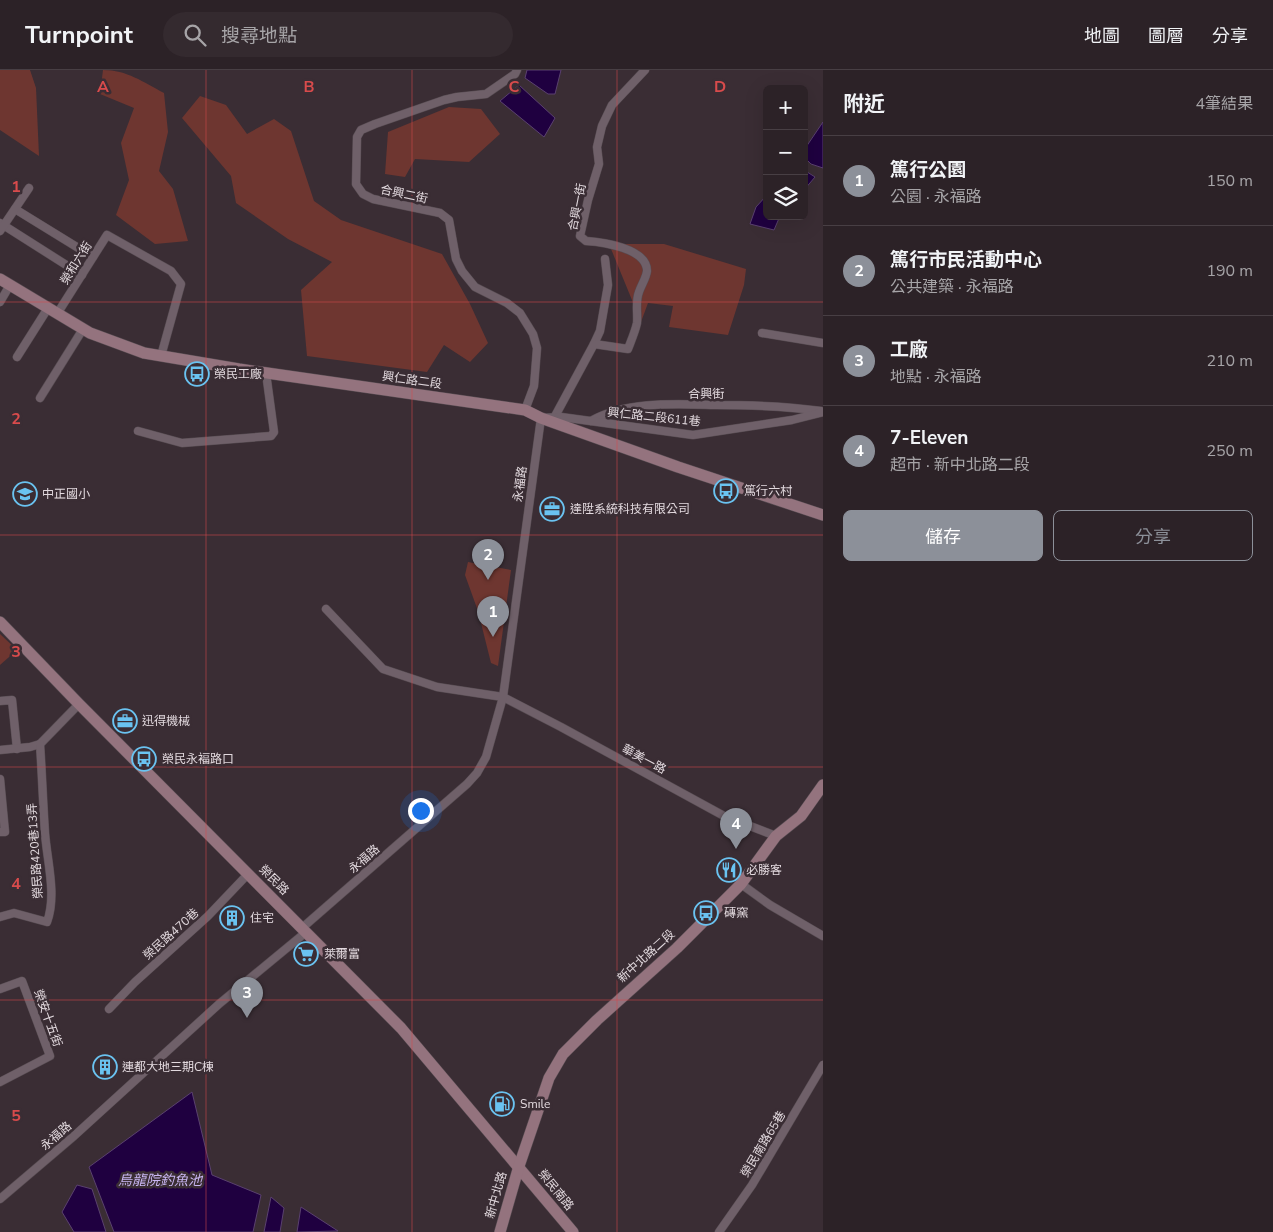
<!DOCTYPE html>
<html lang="zh-TW">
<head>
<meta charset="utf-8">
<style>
  :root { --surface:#2c2227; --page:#342a2f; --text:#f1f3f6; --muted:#a6a4a7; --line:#483f44; --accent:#8c9099 }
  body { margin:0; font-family:"Nunito Sans","Noto Sans TC",sans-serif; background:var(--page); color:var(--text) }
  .controls { position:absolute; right:15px; top:15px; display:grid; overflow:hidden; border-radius:8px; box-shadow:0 5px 20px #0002 }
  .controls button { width:45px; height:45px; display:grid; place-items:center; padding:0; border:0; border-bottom:1px solid var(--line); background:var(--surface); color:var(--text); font:25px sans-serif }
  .you { position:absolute; left:420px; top:740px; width:18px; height:18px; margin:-12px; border:4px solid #fff; border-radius:50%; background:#1a73e8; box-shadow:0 0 0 8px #1a73e833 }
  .badge { display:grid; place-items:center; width:32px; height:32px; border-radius:50%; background:var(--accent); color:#fff; font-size:16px; font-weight:700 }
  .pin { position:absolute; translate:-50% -41px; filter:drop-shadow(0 1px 2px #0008) }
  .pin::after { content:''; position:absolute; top:26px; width:18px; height:15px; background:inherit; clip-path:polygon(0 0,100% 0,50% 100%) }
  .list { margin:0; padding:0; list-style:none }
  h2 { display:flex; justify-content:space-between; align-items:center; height:65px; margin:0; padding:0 20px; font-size:21px }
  h2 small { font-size:16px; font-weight:400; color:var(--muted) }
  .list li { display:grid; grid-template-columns:32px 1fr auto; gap:15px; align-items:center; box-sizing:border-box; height:90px; padding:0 20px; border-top:1px solid var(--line) }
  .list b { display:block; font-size:19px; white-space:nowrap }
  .list p { margin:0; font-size:16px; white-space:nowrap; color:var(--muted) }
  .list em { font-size:16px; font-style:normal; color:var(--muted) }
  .actions { display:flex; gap:10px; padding:15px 20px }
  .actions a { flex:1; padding:11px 0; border:1px solid var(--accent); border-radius:8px; text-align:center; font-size:18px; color:var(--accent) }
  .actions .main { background:var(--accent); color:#fff }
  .icon { flex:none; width:28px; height:28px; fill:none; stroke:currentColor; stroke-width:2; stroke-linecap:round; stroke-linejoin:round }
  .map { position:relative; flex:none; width:823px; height:1162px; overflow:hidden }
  header { display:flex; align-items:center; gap:30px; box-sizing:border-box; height:70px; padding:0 25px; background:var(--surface); border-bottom:1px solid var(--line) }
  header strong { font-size:24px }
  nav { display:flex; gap:28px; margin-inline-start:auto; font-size:18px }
  .search { width:350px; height:45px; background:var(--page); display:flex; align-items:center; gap:12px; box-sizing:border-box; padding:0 18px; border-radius:28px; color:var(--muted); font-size:19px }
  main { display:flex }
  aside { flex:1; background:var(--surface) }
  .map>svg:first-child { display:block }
</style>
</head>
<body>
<header>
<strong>Turnpoint</strong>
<div class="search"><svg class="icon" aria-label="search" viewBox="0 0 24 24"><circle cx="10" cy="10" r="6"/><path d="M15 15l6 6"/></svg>搜尋地點</div>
<nav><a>地圖</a><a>圖層</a><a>分享</a></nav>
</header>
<main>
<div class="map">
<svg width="823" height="1162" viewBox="0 0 823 1162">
  <rect width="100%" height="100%" fill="#3a2d34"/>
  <!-- green -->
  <g fill="#6e3630">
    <path d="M0,0H30L36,18L39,86L0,60Z"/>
    <path d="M103,0C127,0 143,12 164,23L168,62L159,101L173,119L188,171L155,174L116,145L129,110L121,73L134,38L100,24Z"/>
    <path d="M200,26L226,35L247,64L274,49L291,61L314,131L341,150L442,184L470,234L488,273L470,292L444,275L427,302L307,286L301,220L332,192L288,169L236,133L231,106L182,48Z"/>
    <path d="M449,37L481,39L500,64L469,92L415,89L405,107L385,104L388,62Z"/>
    <path d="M609,174H664L746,199L744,215L728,265L669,257L673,236L648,233L641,252Z"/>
    <path d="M468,492L511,500L498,596L491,593L478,541L465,505Z"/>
    <path d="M0,564L17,580L0,595Z"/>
  </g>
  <!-- water -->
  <g fill="#1f0040" stroke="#5a416f">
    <path d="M527,0H561L555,24H548L525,8Z"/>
    <path d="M519,15L555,48L544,67L500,31Z"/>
    <path d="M823,52V98L811,94L804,87V80Z"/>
    <path d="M804,100L815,107L804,120Z"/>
    <path d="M767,125V146H780L774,160L750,154L756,137Z"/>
    <path d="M192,1022L212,1105L261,1125L253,1162H114L89,1097Z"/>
    <path d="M77,1115L92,1119L106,1162H74L62,1142Z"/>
    <path d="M271,1127L284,1138L280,1162H264Z"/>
    <path d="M301,1137L338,1161L297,1162Z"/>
  </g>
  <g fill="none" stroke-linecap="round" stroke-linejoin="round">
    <!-- street casing -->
    <g stroke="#574c52" stroke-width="9">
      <g id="street">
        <path d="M517,0L515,4L486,24L457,27L444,30L375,54L361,60L357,67L356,114L363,124L373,129L440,143L449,150L456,189L462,201L475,217L507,233L520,243L533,264L537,278L534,316L525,340"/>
        <path d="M15,139L93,187"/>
        <path d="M0,153L82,205"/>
        <path d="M0,161L29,118"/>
        <path d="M0,232L10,215"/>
        <path d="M57,244L107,165L171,201L181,214L161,286"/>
        <path d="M762,263L823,273"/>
        <path d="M594,274L600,261L608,215L605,189"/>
        <path d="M17,287L48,238"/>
        <path d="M40,328L83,259"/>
        <path d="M554,348L594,274L628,279C631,271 635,262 637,253C638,243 635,232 639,222C641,215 646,209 647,201C647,178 602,172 586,171L580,166L588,130L599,94L597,77L602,56L612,35L645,0"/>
        <path d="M591,351C626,331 675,334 714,335C751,335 784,336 821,341"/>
        <path d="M138,361L182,373L271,366L274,362L266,303"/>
        <path d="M326,539L383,599L437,617L503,627L561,657L724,746L776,766"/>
        <path d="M0,631L12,630L17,679"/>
        <path d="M0,680L30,677L40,674L79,634"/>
        <path d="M0,709L5,762H0"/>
        <path d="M741,814L770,835L823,866"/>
        <path d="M0,847L14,843L47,852C57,825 47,791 45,763C43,733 42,704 40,674"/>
        <path d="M0,919L22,911L50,986L0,1012"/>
        <path d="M109,939L135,912L208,846L248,804"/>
        <path d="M0,1129L74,1066L219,934L305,863L302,858L467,714L477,703L486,687L503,627L541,348L561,347L693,365L792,350L823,342"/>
        <path d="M719,1162L752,1115L823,995"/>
      </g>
    </g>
    <!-- secondary casing -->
    <g stroke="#574c52" stroke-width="12">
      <g id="secondary">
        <path d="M0,209L90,263L144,283L239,299L525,340L541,348L678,397L823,445"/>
        <path d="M0,552L79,634L401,958L573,1162"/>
        <path d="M500,1162L519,1096L549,1008L563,984L597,950L677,878L741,814L776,766L801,746L823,715"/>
      </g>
    </g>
    <!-- street -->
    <use href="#street" stroke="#6f6069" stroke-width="8"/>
    <!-- secondary -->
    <use href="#secondary" stroke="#94737e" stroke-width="11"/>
  </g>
  <!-- grid -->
  <path fill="none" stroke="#d84b4c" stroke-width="1" stroke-opacity="0.55" d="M206,0V1162M412,0V1162M617,0V1162M0,232H823M0,465H823M0,697H823M0,930H823"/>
  <!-- icons -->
  <defs>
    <g id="bus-ring" transform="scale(1.25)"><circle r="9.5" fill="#3a2d34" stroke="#6ac3f1" stroke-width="1.5"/><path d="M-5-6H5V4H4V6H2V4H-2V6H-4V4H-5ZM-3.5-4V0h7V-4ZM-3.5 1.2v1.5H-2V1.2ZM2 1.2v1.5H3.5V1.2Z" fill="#6ac3f1"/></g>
    <g id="school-ring" transform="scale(1.25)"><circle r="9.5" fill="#3a2d34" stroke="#6ac3f1" stroke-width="1.5"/><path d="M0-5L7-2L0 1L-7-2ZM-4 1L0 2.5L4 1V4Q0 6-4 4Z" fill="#6ac3f1"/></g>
    <g id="office-ring" transform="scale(1.25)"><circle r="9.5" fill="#3a2d34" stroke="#6ac3f1" stroke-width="1.5"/><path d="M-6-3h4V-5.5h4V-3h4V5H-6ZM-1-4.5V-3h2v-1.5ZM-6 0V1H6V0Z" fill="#6ac3f1"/></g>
    <g id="restaurant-ring" transform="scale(1.25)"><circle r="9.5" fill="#3a2d34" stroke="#6ac3f1" stroke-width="1.5"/><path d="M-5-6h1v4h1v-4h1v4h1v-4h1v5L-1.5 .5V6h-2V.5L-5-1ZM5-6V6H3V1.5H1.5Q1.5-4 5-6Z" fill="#6ac3f1"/></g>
    <g id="building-ring" transform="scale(1.25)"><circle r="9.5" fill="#3a2d34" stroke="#6ac3f1" stroke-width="1.5"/><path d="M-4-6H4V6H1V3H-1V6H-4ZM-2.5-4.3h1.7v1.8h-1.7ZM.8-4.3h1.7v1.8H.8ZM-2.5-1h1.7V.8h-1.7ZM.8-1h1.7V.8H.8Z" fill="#6ac3f1"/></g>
    <g id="supermarket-ring" transform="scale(1.25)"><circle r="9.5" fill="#3a2d34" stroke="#6ac3f1" stroke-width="1.5"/><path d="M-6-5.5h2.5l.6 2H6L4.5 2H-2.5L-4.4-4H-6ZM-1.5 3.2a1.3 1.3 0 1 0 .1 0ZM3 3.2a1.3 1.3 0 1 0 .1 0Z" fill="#6ac3f1"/></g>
    <g id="fuel-ring" transform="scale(1.25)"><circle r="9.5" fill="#3a2d34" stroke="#6ac3f1" stroke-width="1.5"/><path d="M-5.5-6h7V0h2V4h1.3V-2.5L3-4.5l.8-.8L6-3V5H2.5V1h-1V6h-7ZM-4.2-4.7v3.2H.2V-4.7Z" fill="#6ac3f1"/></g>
  </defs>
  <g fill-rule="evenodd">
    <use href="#bus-ring" x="197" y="304"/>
    <use href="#bus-ring" x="726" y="421"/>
    <use href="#school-ring" x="25" y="424"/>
    <use href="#office-ring" x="552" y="439"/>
    <use href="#office-ring" x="125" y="651"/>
    <use href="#bus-ring" x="144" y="689"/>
    <use href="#restaurant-ring" x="729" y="800"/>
    <use href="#bus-ring" x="706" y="843"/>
    <use href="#building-ring" x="232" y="848"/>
    <use href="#supermarket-ring" x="306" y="884"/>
    <use href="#building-ring" x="105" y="997"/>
    <use href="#fuel-ring" x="502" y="1034"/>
  </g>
  <g text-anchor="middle" stroke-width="5" stroke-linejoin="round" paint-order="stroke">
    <!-- street labels -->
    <g font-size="12" fill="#e2d9de" stroke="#3a2d34">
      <text transform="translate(404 124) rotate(12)" y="4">合興二街</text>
      <text transform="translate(577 137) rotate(-79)" y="4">合興一街</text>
      <text transform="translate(76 193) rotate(-58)" y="4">榮和六街</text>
      <text transform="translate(412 310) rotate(8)" y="4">興仁路二段</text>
      <text x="706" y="328">合興街</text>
      <text transform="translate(654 347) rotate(6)" y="4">興仁路二段611巷</text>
      <text transform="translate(520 414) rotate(-82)" y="4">永福路</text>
      <text transform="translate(644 689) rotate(28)" y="4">華美一路</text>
      <text transform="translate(35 781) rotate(-94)" y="4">榮民路420巷13弄</text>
      <text transform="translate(364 789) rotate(-41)" y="4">永福路</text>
      <text transform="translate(274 810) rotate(45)" y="4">榮民路</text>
      <text transform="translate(171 864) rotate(-42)" y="4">榮民路470巷</text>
      <text transform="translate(646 886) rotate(-42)" y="4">新中北路二段</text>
      <text transform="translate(48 948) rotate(70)" y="4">榮安十五街</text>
      <text transform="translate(56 1066) rotate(-41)" y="4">永福路</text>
      <text transform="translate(763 1074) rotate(-59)" y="4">榮民南路65巷</text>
      <text transform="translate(556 1120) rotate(51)" y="4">榮民南路</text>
      <text transform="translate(496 1125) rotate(-74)" y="4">新中北路</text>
    </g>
    <!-- poi labels -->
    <g font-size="12" fill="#e2d9de" stroke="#3a2d34" text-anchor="start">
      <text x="214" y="308">榮民工廠</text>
      <text x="744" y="425">篤行六村</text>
      <text x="42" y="428">中正國小</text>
      <text x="570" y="443">達陞系統科技有限公司</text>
      <text x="142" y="655">迅得機械</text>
      <text x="162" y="693">榮民永褔路口</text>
      <text x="746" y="804">必勝客</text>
      <text x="724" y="847">磚窯</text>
      <text x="250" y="852">住宅</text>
      <text x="324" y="888">萊爾富</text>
      <text x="122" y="1001">連都大地三期C棟</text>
      <text x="520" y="1038">Smile</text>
    </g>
    <!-- water labels -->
    <g font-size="14" font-style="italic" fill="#c9b6f2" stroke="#3a2d34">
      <text x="160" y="1115">烏龍院釣魚池</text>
    </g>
  </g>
  <g font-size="16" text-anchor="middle" font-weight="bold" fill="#d84b4c" stroke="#3a2d34" stroke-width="5" stroke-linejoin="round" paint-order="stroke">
    <text x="103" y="22">A</text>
    <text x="309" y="22">B</text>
    <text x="514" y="22">C</text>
    <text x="720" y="22">D</text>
    <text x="16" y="122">1</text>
    <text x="16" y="354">2</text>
    <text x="16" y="587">3</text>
    <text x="16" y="819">4</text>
    <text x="16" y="1051">5</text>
  </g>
</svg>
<div class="controls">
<button>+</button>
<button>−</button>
<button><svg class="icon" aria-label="layers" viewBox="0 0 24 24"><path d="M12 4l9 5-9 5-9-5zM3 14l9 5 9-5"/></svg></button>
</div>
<div class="you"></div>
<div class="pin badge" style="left:493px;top:567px">1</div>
<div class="pin badge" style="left:488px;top:510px">2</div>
<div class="pin badge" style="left:247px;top:948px">3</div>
<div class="pin badge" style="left:736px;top:779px">4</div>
</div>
<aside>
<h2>附近<small>4筆結果</small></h2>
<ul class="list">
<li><span class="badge">1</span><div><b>篤行公園</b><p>公園 · 永福路</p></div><em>150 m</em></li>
<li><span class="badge">2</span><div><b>篤行市民活動中心</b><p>公共建築 · 永福路</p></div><em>190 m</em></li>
<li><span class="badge">3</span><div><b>工廠</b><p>地點 · 永福路</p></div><em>210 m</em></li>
<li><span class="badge">4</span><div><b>7-Eleven</b><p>超市 · 新中北路二段</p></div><em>250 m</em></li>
</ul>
<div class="actions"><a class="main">儲存</a><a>分享</a></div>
</aside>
</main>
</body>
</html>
